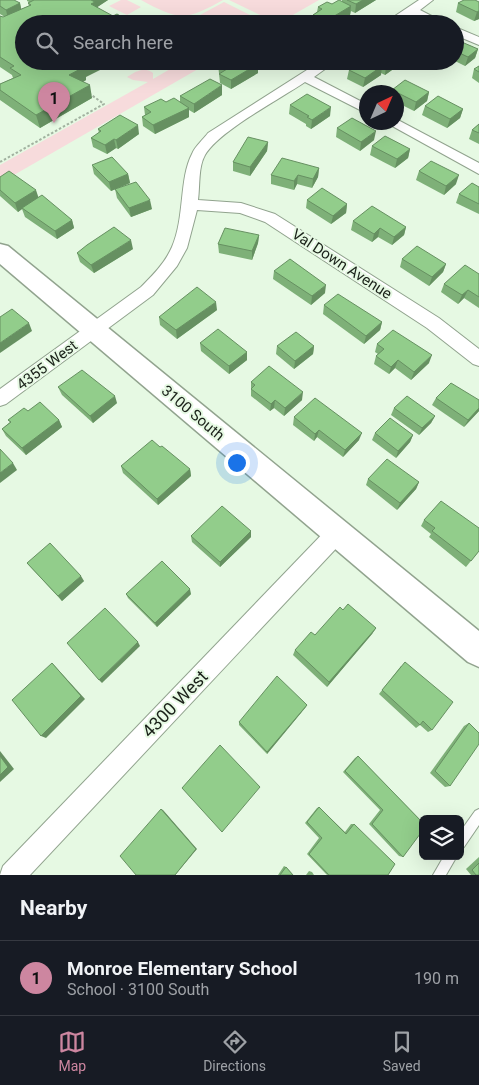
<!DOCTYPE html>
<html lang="en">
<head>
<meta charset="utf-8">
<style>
  :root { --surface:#171b24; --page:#20242c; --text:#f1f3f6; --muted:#9ea1a6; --line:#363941; --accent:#cd86a0 }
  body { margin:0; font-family:Roboto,sans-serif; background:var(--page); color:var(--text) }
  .controls { position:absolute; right:15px; bottom:15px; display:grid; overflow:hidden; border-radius:8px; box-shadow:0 5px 20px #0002 }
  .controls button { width:45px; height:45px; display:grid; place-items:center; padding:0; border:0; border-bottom:1px solid var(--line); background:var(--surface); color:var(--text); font:25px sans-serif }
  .compass { position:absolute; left:359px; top:85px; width:45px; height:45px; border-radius:50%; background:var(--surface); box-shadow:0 5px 20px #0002; rotate:44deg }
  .you { position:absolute; left:236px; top:462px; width:18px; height:18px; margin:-12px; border:4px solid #fff; border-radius:50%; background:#1a73e8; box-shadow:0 0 0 8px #1a73e833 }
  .badge { display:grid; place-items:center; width:32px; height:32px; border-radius:50%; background:var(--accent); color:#111; font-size:16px; font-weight:700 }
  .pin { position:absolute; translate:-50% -41px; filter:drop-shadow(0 1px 2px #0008) }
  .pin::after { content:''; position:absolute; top:26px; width:18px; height:15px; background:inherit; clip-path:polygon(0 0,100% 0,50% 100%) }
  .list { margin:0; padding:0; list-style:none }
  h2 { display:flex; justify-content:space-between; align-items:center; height:65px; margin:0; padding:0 20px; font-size:21px }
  h2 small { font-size:16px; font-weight:400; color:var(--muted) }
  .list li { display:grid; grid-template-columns:32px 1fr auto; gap:15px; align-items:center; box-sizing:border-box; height:75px; padding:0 20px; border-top:1px solid var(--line) }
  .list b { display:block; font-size:19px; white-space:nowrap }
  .list p { margin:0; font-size:16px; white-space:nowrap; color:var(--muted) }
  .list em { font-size:16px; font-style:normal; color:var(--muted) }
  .icon { flex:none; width:28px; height:28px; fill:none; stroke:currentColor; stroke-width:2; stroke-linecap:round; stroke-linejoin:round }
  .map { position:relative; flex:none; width:479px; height:875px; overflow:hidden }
  .search { position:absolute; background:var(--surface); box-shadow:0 5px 20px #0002; left:15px; right:15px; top:15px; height:55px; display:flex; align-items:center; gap:12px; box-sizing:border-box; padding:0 18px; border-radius:28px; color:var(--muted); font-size:19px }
  .sheet { height:140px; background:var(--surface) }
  nav { display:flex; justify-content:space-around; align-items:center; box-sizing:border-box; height:70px; border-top:1px solid var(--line); background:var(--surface); font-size:14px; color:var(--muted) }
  nav a { display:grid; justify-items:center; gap:2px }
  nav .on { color:var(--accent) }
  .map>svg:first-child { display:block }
</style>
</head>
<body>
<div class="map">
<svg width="479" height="875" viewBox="0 0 479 875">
  <rect width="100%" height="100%" fill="#e6f9e3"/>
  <!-- green -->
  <g fill="#f7dbdc">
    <path d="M121,0H127L141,7L127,15L109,6Z"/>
    <path d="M141,0H223C185,21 180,21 141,0Z"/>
    <path d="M229,0H319L277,24H250L262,16Z"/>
    <path d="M224,2L256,18L246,24L187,22Z"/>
    <path d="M184,61H212L0,183V165L148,82L133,80L127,77C135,72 144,66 153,73V79Z"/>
  </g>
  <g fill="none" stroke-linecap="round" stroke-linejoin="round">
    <!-- lane casing -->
    <g stroke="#91a38e" stroke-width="2">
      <g id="lane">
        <path d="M479,809V825L464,847L460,849V832L475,811Z"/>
        <path d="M444,856H457L446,875H433Z"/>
      </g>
    </g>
    <!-- street casing -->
    <g stroke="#91a38e" stroke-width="2">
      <g id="street">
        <path d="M419,0H433L420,10L447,24H431L412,15L397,24H383Z"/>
        <path d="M455,27L479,37V45L455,35Z"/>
        <path d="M321,61H336L314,77L366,104V113L305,82C280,99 219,131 205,155C198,167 200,186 198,200L241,203L275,214L439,318L479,349V366L473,364L427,328L265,222L240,213L197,210L187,248L177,266L153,295L6,404L0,406V389L141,287C153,275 165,263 172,247C185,217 179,179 192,154C195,146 203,140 208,133Z"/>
        <path d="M396,119L479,163V174L385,122H396Z"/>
        <path d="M337,524L344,526L347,533L344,540L30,875H0L3,866L330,526Z"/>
      </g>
    </g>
    <!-- secondary casing -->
    <g stroke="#91a38e" stroke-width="3">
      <path id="secondary" d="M0,244L8,246L479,631V667L468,662L0,264Z"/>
    </g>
    <!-- path -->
    <path stroke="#a2b2a0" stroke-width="2" stroke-dasharray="2.5 2" stroke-linecap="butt" d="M0,162L104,104L90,94"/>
    <!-- lane -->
    <use href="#lane" fill="#fff" fill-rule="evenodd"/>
    <!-- street -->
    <use href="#street" fill="#fff" fill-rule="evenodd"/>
    <!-- secondary -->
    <use href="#secondary" fill="#fff" fill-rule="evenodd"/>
  </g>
  <!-- wall -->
  <g fill="#7eb078">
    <path d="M0,0L20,3L21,9L29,6L28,3L29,2L27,1V0H108L97,7L86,77V80L83,82L92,98L40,128L0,100V84L13,78L12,75L0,67V16L3,17H5L0,14Z"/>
    <path d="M342,0H376L355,13L351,11L350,15L336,24H300L312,20L313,15L317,12L318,7L342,2Z"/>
    <path d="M479,2V19L474,21L456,12L458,3Z"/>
    <path d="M455,42L478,49L475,58L465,66L455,61Z"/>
    <path d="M260,61H278L270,66Z"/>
    <path d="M362,61H400L399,65L385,75L381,73V75L363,87L347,79L349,70Z"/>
    <path d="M232,63L258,73L231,89L220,83L218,64Z"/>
    <path d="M479,66V83L472,78L474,69Z"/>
    <path d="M392,90L429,92L427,101L414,111L396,102V92H391Z"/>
    <path d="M222,95L194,113L189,110V117L155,134L143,126L142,117L145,115L144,107L166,102H180V96Z"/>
    <path d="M290,105L330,116L311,129L306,126V124L289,114Z"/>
    <path d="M425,106L463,109L460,118L447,128L422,115Z"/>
    <path d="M479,124V144L469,139L472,130Z"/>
    <path d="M337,128L374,140L360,151L336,137Z"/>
    <path d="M98,129L139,134L118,149L116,148L107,154L93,147L91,138L99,133Z"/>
    <path d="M268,142L267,151L250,176L233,171V162Z"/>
    <path d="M372,146L410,149L408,158L395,168L370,155Z"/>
    <path d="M92,165L128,174L130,183L111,191L94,174Z"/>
    <path d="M319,168L318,177L312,188L297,184L294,190L271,184V175Z"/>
    <path d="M419,171L456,184L444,195L416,180Z"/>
    <path d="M0,177L39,198L72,220L74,228L57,239L25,217L22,209L18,212L0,196Z"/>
    <path d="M479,187V214L456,203L459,194Z"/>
    <path d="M115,189L152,209L131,217L117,198Z"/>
    <path d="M307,200L347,204L346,213L331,224L306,208Z"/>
    <path d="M353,221L406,227L404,235L392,245L378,237L372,242L351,230Z"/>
    <path d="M259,235L258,243L252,260L219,253L218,244Z"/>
    <path d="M133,249L94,273L80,262L77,253Z"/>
    <path d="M402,259L446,264L443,272L429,286L400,267Z"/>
    <path d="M274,271L325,293L311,305L273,279Z"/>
    <path d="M479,274V308L464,298L458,304L441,292L444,284Z"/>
    <path d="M324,305L382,322L380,330L364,344L323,314Z"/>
    <path d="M217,310L177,339L160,325L159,317Z"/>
    <path d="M200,343L247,352V360L229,374L201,351Z"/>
    <path d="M377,344L429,363L411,380L395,368L389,374L374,364L376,356L378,354L375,352Z"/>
    <path d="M277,346H314L313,354L294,369L276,354Z"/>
    <path d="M251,382L302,400L284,416L274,408L270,411L251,396Z"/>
    <path d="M58,387L117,403L93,423L62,395Z"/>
    <path d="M436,398L479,411L464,427L432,405Z"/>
    <path d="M394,408L435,416L431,423L419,435L391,415Z"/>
    <path d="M28,411L59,420L62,427L26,455L6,436L2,429L10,422L8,420Z"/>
    <path d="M294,417L359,440L343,457L317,437L314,441L293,425Z"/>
    <path d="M375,433L413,435L410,442L396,458L372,440Z"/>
    <path d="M121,466L190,469L191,476L158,505L123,473Z"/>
    <path d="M368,479L419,482L416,489L397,510L366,485Z"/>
    <path d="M424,520L479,551L466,567L429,537L431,534L421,526Z"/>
    <path d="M251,531V537L220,567L192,542L191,536Z"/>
    <path d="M27,563L84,581L62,601Z"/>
    <path d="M126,594H191L157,627L128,598Z"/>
    <path d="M343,610L376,628L372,634L327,687L293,655L295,650L315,635Z"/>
    <path d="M401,666L432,730L428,732L420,725L416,728L379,694Z"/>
    <path d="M307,705L305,708L267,754L239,725V722Z"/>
    <path d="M469,723L450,786L445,787L430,773L464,726Z"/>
    <path d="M358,756L423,823L403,857L399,856L369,824L380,810L343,772L355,758Z"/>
    <path d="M319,807L345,832L351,824H354L388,875H327L307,854L319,838L305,823L317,808Z"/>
    <path d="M479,857V875H471L466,869Z"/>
    <path d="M284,866L286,867L293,875H278Z"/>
    <path d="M309,871L312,872L314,875H306Z"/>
  </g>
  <!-- shaded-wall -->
  <g fill="#669061">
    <path d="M88,0H108L96,8L97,15Z"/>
    <path d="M363,0H376L355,13L356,4Z"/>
    <path d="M20,3L22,13L8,19L6,10Z"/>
    <path d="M351,6L350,15L336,24H326V21Z"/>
    <path d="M479,11V19L474,21L477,12Z"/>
    <path d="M478,49L475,58L465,66L468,57Z"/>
    <path d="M89,61H118L86,77V80L72,88L69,75L80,65Z"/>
    <path d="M270,61H278L270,66Z"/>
    <path d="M393,61H400L399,65L385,75L386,66Z"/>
    <path d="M258,64V73L231,89V80Z"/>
    <path d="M382,66L381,75L363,87L365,78Z"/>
    <path d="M90,85L92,98L40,128L36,115Z"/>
    <path d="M222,85V95L194,113V104Z"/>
    <path d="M429,92L427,101L414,111L416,102Z"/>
    <path d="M331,107L330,116L311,129L312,120Z"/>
    <path d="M189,108V117L155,134L153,125Z"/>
    <path d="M463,109L460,118L447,128L450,119Z"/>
    <path d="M138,125L139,134L118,149L116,140Z"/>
    <path d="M376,131L374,140L360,151L361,142Z"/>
    <path d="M114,139L116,148L107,154L105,145Z"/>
    <path d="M268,142L267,151L250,176V167Z"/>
    <path d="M410,149L408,158L395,168L397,159Z"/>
    <path d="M319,168L318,177L312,188L313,179Z"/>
    <path d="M128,174L130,183L111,191L109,182Z"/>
    <path d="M298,175L297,184L294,190V181Z"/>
    <path d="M459,175L456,184L444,195L446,186Z"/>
    <path d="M36,190L39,199L22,208V209L18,212L15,203Z"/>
    <path d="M150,200L152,209L131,217L129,208Z"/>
    <path d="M347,204L346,213L331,224L333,216Z"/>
    <path d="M72,220L74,228L57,239L55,231Z"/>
    <path d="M406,227L404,235L392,245L394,237Z"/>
    <path d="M380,228L378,237L372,242L374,234Z"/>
    <path d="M259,235L258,243L252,260V251Z"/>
    <path d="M131,240L133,249L94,273L91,265Z"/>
    <path d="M446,264L443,272L429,286L432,277Z"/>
    <path d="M326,285L325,293L311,305L312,296Z"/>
    <path d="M468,290L464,298L458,304L462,295Z"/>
    <path d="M216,302L217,310L177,339L176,330Z"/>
    <path d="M382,322L380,330L364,344L366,336Z"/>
    <path d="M29,323L32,331L0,353V343Z"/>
    <path d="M314,346L313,354L294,369L295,361Z"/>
    <path d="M247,352V360L229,374V366Z"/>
    <path d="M432,355L429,363L411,380L414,372Z"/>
    <path d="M398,360L395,368L389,374L391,367Z"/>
    <path d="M303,392L302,400L284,416L285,408Z"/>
    <path d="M115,396L117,403L93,423L90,416Z"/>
    <path d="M275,400L274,408L270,411L271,404Z"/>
    <path d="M479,408V411L464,427L468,420Z"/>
    <path d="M435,416L431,423L419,435L422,428Z"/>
    <path d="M59,420L62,427L26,455L22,448Z"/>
    <path d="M319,430L317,437L314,441L315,434Z"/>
    <path d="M362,433L359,440L343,457L345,450Z"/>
    <path d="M413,435L410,442L396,458L398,451Z"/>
    <path d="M13,463L17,470L0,483V473Z"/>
    <path d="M190,469L191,476L158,505L157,499Z"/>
    <path d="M419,482L416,489L397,510L400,503Z"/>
    <path d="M251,531V537L220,567V562Z"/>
    <path d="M81,576L84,581L62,601L58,596Z"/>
    <path d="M190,589L191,594L157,627L155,623Z"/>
    <path d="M376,628L372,634L327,687L329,682Z"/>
    <path d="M138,642L140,646L102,683L99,680Z"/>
    <path d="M52,663L85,699L46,738L41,736Z"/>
    <path d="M307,705L305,708L267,754V752Z"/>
    <path d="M0,751L14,769L0,782Z"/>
    <path d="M161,809L163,810L197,849L175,875Z"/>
  </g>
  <!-- building -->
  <g fill="#92cd8b" stroke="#669061">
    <path d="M0,0H14L20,3L6,10L0,6Z"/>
    <path d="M34,0H91L95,2L91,4L113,16L117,14L134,24H24V61H89L80,65L84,67L69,75L90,85L36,115L0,90V84L21,75L10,68L14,66L0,57V16L3,17L31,5L28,3Z"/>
    <path d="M339,0L351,6L326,21L313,15L322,9L318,7L327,2L332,4Z"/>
    <path d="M347,0H363L356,4Z"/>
    <path d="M464,0H475L479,2V11L477,12L458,3Z"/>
    <path d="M309,18L320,24H300Z"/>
    <path d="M457,40L478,49L468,57L455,51V42Z"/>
    <path d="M223,61H228L232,63L236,61H254L258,64L231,80L219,74L227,69L218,64Z"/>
    <path d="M362,61H372L382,66L365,78L349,70Z"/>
    <path d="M378,61H393L386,66Z"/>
    <path d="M479,66V72L474,69Z"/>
    <path d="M210,79L222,85L194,104L180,96Z"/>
    <path d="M405,80L429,92L416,102L392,90Z"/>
    <path d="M307,94L331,107L312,120L307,117L309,116L290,105Z"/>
    <path d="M438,96L463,109L450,119L425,106Z"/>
    <path d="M174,98L189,108L153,125L142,117L151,112L144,107L161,99L166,102Z"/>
    <path d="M120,115L138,125L116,140L114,139L105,145L91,138L101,131L98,129Z"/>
    <path d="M352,118L376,131L361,142L337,128Z"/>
    <path d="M479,124V133L472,130Z"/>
    <path d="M385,136L410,149L397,159L372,146Z"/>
    <path d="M248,137L268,142L250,167L233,162Z"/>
    <path d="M112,157L128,174L109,182L92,165Z"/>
    <path d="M282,158L319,168L313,179L298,175L294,181L271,175Z"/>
    <path d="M431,161L459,175L446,186L419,171Z"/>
    <path d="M9,171L36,190L15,203L0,190V177Z"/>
    <path d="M136,182L150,200L129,208L115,189Z"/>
    <path d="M472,183L479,187V204L459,194Z"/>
    <path d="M322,188L347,204L333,216L307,200Z"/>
    <path d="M42,195L72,220L55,231L22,208Z"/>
    <path d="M372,206L406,227L394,237L380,228L374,234L353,221Z"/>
    <path d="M114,227L131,240L91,265L77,253L87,245Z"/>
    <path d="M225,228L259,235L252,251L218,244Z"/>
    <path d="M417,246L446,264L432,277L402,259Z"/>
    <path d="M290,259L326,285L312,296L274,271Z"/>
    <path d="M465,265L479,274V297L468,290L462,295L444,284Z"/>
    <path d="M197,287L216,302L176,330L159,317Z"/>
    <path d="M338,294L382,322L366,336L324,305Z"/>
    <path d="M12,309L29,323L0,343V317Z"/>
    <path d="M218,329L247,352L229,366L200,343Z"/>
    <path d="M393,330L432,355L414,372L398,360L391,367L376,356L384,349L377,344Z"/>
    <path d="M296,332L314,346L295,361L277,346Z"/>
    <path d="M269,366L303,392L285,408L275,400L271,404L251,389L255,385L251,382Z"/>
    <path d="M82,370L115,396L90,416L58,387Z"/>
    <path d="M451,383L479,400V408L468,420L436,398Z"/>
    <path d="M407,396L435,416L422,428L394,408Z"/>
    <path d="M315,398L362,433L345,450L319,430L315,434L294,417Z"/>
    <path d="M40,402L59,420L22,448L2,429L11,422L8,420L24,408L28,411Z"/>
    <path d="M390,418L413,435L398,451L375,433Z"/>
    <path d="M152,440L160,447L162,446L190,469L157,499L121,466Z"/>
    <path d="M0,449L13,463L0,473Z"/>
    <path d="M387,459L419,482L400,503L368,479Z"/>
    <path d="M441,501L479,528V551L471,561L432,531L435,528L424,520Z"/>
    <path d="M222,506L251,531L220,562L191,536Z"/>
    <path d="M50,543L81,576L58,596L27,563Z"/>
    <path d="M162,561L190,589L155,623L126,594Z"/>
    <path d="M348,604L376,628L329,682L295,650L311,632L315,635L340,607L343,610Z"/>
    <path d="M105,608L138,642L99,680L67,643Z"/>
    <path d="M405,662L453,702L432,730L423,721L420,725L382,690Z"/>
    <path d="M52,663L81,696L41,736L12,700Z"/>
    <path d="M277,676L307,705L267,752L239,722Z"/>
    <path d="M469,723L479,733V744L450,786L435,771Z"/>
    <path d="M220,745L260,787L222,832L182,788Z"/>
    <path d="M0,756L8,767L0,775Z"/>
    <path d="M358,756L423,823V830L403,857L372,824L383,810L345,771Z"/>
    <path d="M319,807L346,834L354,824L395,864L388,875H329L309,854L322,838L307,822Z"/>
    <path d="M161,809L196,849L175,875H136L120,856Z"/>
    <path d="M479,863V875H476L472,870Z"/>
    <path d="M286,867L293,875H280Z"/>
  </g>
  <g text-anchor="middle" stroke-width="4" stroke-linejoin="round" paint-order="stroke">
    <!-- street labels -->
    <g font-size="15" fill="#1a2119" stroke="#e6f9e3">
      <text transform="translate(342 264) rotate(33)" y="5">Val Down Avenue</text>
      <text transform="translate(47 365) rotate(-37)" y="5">4355 West</text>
      <text transform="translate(193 413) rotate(40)" y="5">3100 South</text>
    </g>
    <!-- near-street labels -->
    <g font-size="18" fill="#1a2119" stroke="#e6f9e3">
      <text transform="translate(175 704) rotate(-46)" y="6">4300 West</text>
    </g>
  </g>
</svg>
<div class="controls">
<button><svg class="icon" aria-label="layers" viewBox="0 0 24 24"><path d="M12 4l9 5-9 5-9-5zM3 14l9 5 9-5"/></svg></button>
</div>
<svg class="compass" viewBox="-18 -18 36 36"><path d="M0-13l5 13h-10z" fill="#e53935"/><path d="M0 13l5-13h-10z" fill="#9ea1a6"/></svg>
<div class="you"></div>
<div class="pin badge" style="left:54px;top:123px">1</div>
<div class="search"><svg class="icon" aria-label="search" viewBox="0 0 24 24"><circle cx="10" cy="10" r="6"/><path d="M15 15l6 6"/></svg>Search here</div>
</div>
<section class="sheet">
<h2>Nearby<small></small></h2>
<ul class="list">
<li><span class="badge">1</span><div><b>Monroe Elementary School</b><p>School · 3100 South</p></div><em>190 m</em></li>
</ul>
</section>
<nav>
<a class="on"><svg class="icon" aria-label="map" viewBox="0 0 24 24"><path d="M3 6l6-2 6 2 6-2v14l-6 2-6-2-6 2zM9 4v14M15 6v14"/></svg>Map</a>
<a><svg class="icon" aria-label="directions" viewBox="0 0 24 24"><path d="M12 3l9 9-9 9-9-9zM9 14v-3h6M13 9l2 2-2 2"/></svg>Directions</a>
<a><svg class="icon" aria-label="saved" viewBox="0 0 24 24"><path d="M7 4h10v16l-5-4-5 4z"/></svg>Saved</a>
</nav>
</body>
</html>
